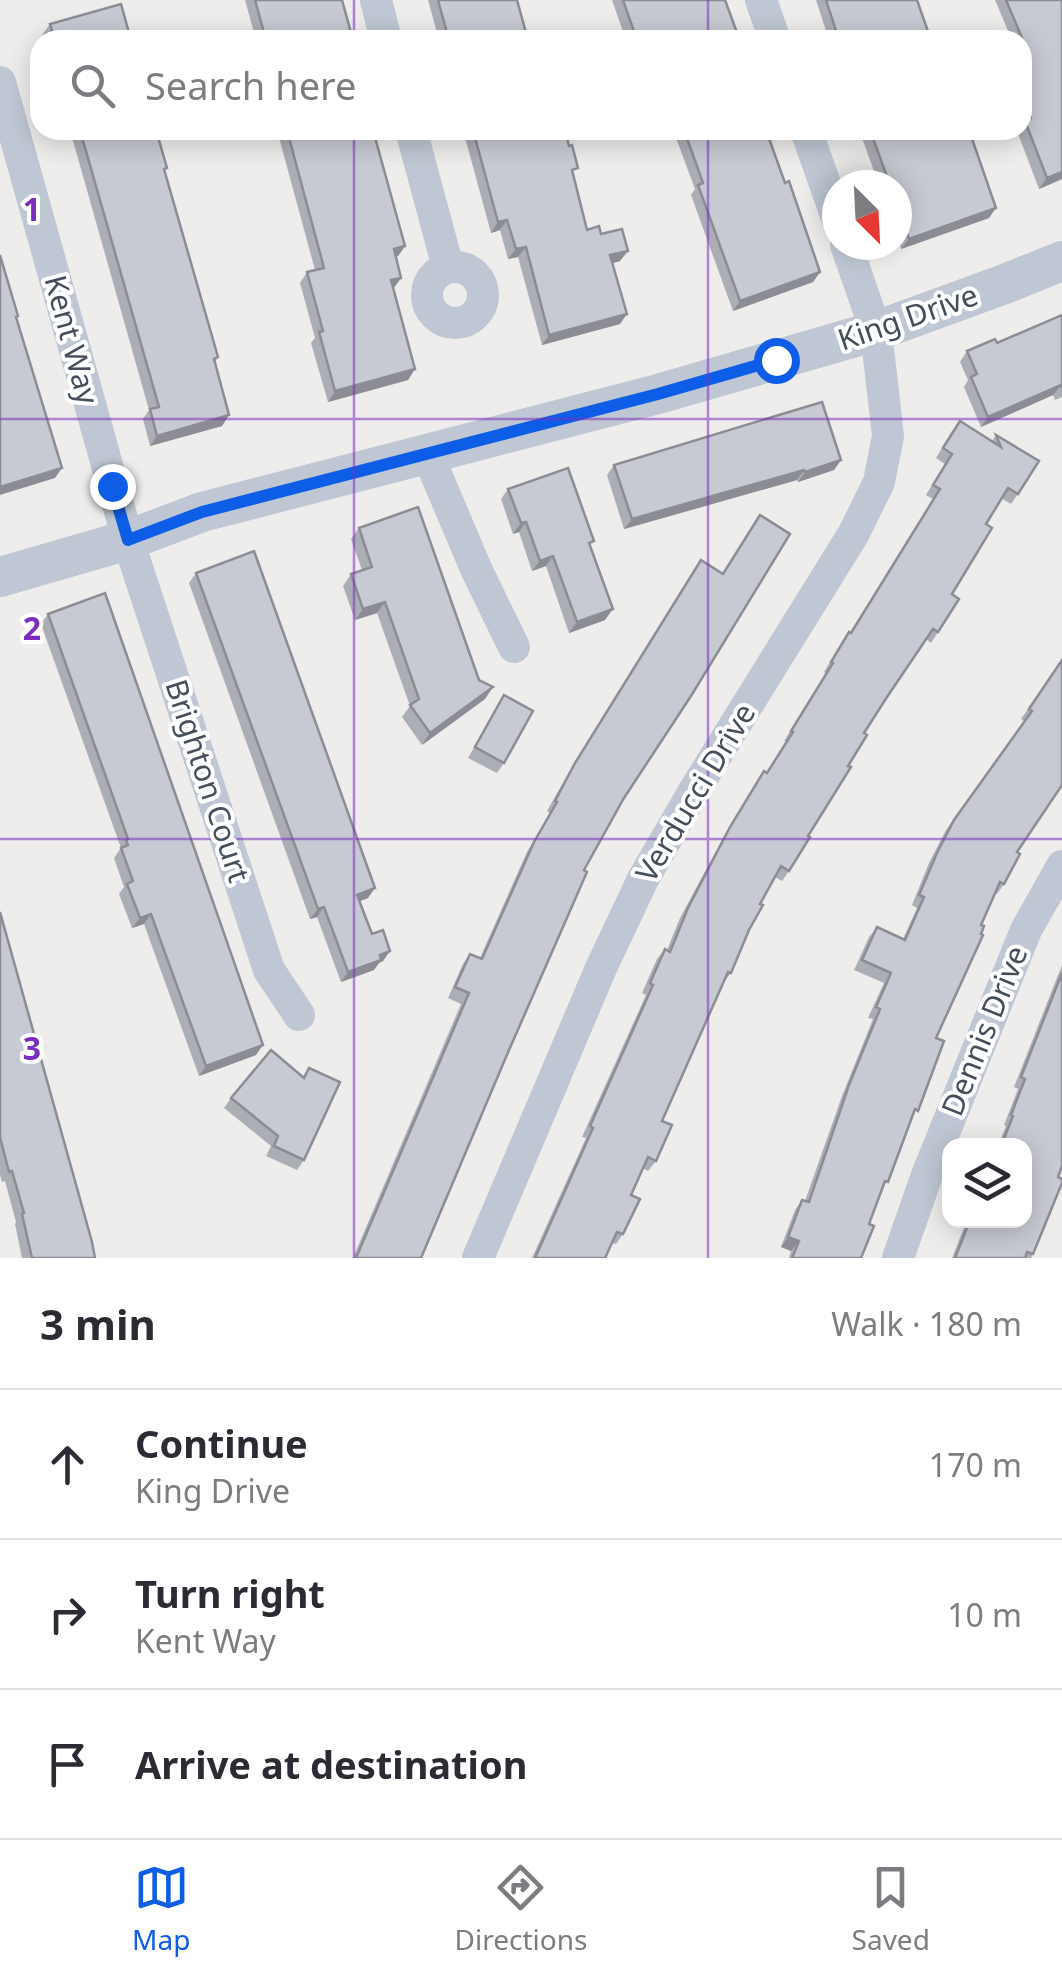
<!DOCTYPE html>
<html lang="en">
<head>
<meta charset="utf-8">
<style>
  :root { --surface:#fff; --page:#f7f7f7; --text:#2b2b33; --muted:#7c7c81; --line:#e1e1e2; --accent:#0e5de7 }
  body { margin:0; font-family:"Noto Sans",sans-serif; background:var(--page); color:var(--text) }
  .controls { position:absolute; right:30px; bottom:30px; display:grid; overflow:hidden; border-radius:20px; box-shadow:0 5px 25px #0003 }
  .controls button { width:90px; height:90px; display:grid; place-items:center; padding:0; border:0; border-bottom:2px solid var(--line); background:var(--surface); color:var(--text); font:50px sans-serif }
  .compass { position:absolute; left:822px; top:170px; width:90px; height:90px; border-radius:50%; background:var(--surface); box-shadow:0 5px 25px #0003; rotate:156deg }
  .stop { position:absolute; width:30px; height:30px; margin:-22px; border:8px solid #0e5de7; border-radius:50%; background:#fff }
  .stop.end { background:#0e5de7; border-color:#fff; box-shadow:0 2px 10px #0008 }
  .list { margin:0; padding:0; list-style:none }
  h2 { display:flex; justify-content:space-between; align-items:center; height:130px; margin:0; padding:0 40px; font-size:42px }
  h2 small { font-size:32px; font-weight:400; color:var(--muted) }
  .list li { display:grid; grid-template-columns:65px 1fr auto; gap:30px; align-items:center; box-sizing:border-box; height:150px; padding:0 40px; border-top:2px solid var(--line) }
  .list b { display:block; font-size:38px; white-space:nowrap }
  .list p { margin:0; font-size:32px; white-space:nowrap; color:var(--muted) }
  .list em { font-size:32px; font-style:normal; color:var(--muted) }
  .icon { flex:none; width:55px; height:55px; fill:none; stroke:currentColor; stroke-width:2; stroke-linecap:round; stroke-linejoin:round }
  .map { position:relative; flex:none; width:1062px; height:1258px; overflow:hidden }
  .search { position:absolute; background:var(--surface); box-shadow:0 5px 25px #0003; left:30px; right:30px; top:30px; height:110px; display:flex; align-items:center; gap:25px; box-sizing:border-box; padding:0 35px; border-radius:30px; color:var(--muted); font-size:38px }
  .sheet { height:580px; background:var(--surface) }
  nav { display:flex; justify-content:space-around; align-items:center; box-sizing:border-box; height:140px; border-top:2px solid var(--line); background:var(--surface); font-size:28px; color:var(--muted) }
  nav a { display:grid; justify-items:center; gap:5px }
  nav .on { color:var(--accent) }
  .map>svg:first-child { display:block }
</style>
</head>
<body>
<div class="map">
<svg width="1062" height="1258" viewBox="0 0 1062 1258">
  <rect width="100%" height="100%" fill="#efecec"/>
  <g fill="none" stroke-linecap="round" stroke-linejoin="round">
    <!-- minor -->
    <g stroke="#bec7d3" stroke-width="32">
      <path d="M376,0L386,40"/>
      <path d="M761,0L775,40"/>
      <path d="M0,82L128,540L269,970L299,1015"/>
      <path d="M411,130L448,267"/>
      <path d="M806,130L837,218"/>
      <circle cx="455" cy="295" r="28"/>
      <path d="M427,453L477,571L514,647"/>
      <path d="M478,1258L601,968L643,879L694,791L854,533L879,482L888,436L876,331L846,245"/>
      <path d="M898,1258L927,1175L1026,930L1062,866"/>
    </g>
    <!-- tertiary -->
    <path stroke="#bec7d3" stroke-width="40" d="M0,577L128,540L202,512L658,394L876,331L1002,285L1062,261"/>
  </g>
  <!-- wall -->
  <g fill="#acaeb5">
    <path d="M245,0H342L353,40H256Z"/>
    <path d="M428,0H517L528,40H439Z"/>
    <path d="M612,0H725L738,40H626Z"/>
    <path d="M816,0H917L931,40H829Z"/>
    <path d="M995,0H1062V179L1039,189L1017,131L1022,130V40H1012Z"/>
    <path d="M50,24L131,40H45L43,34Z"/>
    <path d="M70,130H156L164,172L218,357L215,362L229,415L222,426L150,446L143,419L149,410Z"/>
    <path d="M277,130H373L405,246L398,256H396L401,278L393,288L415,369L408,380L328,402L311,343L315,338L300,283L307,272L315,270Z"/>
    <path d="M463,130H565L573,175L587,230L601,234L620,261L613,263L620,324L542,345L518,257L508,259L500,230L491,233Z"/>
    <path d="M673,130H766L820,272L813,282L733,311L691,195L695,189Z"/>
    <path d="M864,130H969L989,218L901,249L897,237V185H879L861,135Z"/>
    <path d="M1062,315V397L1055,400L1053,395L981,427L964,387L968,380L960,362L967,351L997,343Z"/>
    <path d="M952,431L992,441L996,435L1018,494L1011,504L1001,498L986,524L952,594L959,599L931,643L926,639L864,733L848,766L789,871L782,881L775,877L760,904L731,973L723,983L662,1121L656,1161L648,1171L643,1168L631,1195L623,1234L616,1244L612,1243L605,1258H532L586,1138L582,1137L646,995L642,993L657,959L665,949L667,950L680,918L723,838L757,781L767,772L786,742L784,741L826,674L824,672L842,642L850,633L933,499L926,495L945,464L936,458Z"/>
    <path d="M841,460L834,470L798,482L797,480L624,529L607,475L614,465Z"/>
    <path d="M508,489L590,547L605,620L569,633L546,566L532,571L519,532L513,534L501,499Z"/>
    <path d="M359,528L485,699L422,745L402,717L410,706L377,613L355,620L343,586L351,574L362,570L351,539Z"/>
    <path d="M694,571L624,798L584,870L421,1258H353L461,1004L448,998L463,964L470,954L480,958L527,852L550,813L547,811L568,774Z"/>
    <path d="M196,573L368,898L360,901L372,934L390,951L383,961L379,963L374,970L341,982L317,917L310,919L189,583Z"/>
    <path d="M48,614L256,1055L199,1076L144,924L132,928L119,894L124,887L114,858L121,848L41,624Z"/>
    <path d="M1062,660L1017,852L1004,884L997,894L995,893L981,925L936,1038L910,1121L869,1224L861,1258H789L791,1251L781,1247L795,1210L802,1200L805,1201L842,1096L873,1019L868,1018L884,983L854,970L869,937L877,927L903,939L917,908L912,905L929,863L946,830L1024,721L1021,719Z"/>
    <path d="M504,695V763L497,773L468,758Z"/>
    <path d="M0,912L95,1258H22L15,1224L16,1222L5,1181L2,1182L0,1175Z"/>
    <path d="M1062,965V1166L1033,1254L1031,1258H952L967,1220H1024V1146H998L1006,1126L1004,1125L1018,1089L1014,1087Z"/>
    <path d="M309,1068L304,1160L297,1170L266,1156L271,1146L224,1108L231,1098L303,1077Z"/>
  </g>
  <!-- shaded-wall -->
  <g fill="#8c8d94">
    <path d="M1062,172V179L1039,189L1047,178Z"/>
    <path d="M996,208L989,218L901,249L909,239Z"/>
    <path d="M507,220L500,230L491,233L498,222Z"/>
    <path d="M405,246L398,256L386,259L394,249Z"/>
    <path d="M526,247L518,257L508,259L516,249Z"/>
    <path d="M628,251L620,261L603,266L610,255Z"/>
    <path d="M820,272L813,282L733,311L740,301Z"/>
    <path d="M401,278L394,288L384,291L391,280Z"/>
    <path d="M627,314L620,324L542,345L549,335Z"/>
    <path d="M415,369L408,380L328,402L335,391Z"/>
    <path d="M1061,385L1053,395L981,427L988,417Z"/>
    <path d="M229,415L222,426L150,446L157,436Z"/>
    <path d="M841,460L834,470L798,482L805,472Z"/>
    <path d="M62,468L55,478L0,495V487Z"/>
    <path d="M804,470L797,480L624,529L632,519Z"/>
    <path d="M526,522L519,532L513,534L521,523Z"/>
    <path d="M553,556L546,566L532,571L540,561Z"/>
    <path d="M385,602L377,613L355,620L363,609Z"/>
    <path d="M613,609L605,620L569,633L577,622Z"/>
    <path d="M493,687L485,699L422,745L430,733Z"/>
    <path d="M375,888L368,898L350,905L357,895Z"/>
    <path d="M324,907L317,917L310,919L318,909Z"/>
    <path d="M151,914L144,924L132,928L140,918Z"/>
    <path d="M390,951L383,961L379,963L374,970L341,982L348,972L380,955Z"/>
    <path d="M263,1045L256,1055L199,1076L206,1066Z"/>
    <path d="M788,1237L799,1241L791,1251L781,1247Z"/>
  </g>
  <!-- building -->
  <g fill="#c8cad3" stroke="#8c8d94" stroke-width="2.5">
    <path d="M255,0H342L353,40H266Z"/>
    <path d="M438,0H517L528,40H449Z"/>
    <path d="M623,0H725L739,38L736,40H637Z"/>
    <path d="M826,0H917L931,40H843L842,36L838,37Z"/>
    <path d="M1006,0H1062V172L1047,178L1025,121L1031,118L1022,96V55L1028,52Z"/>
    <path d="M121,4L131,40H55L50,24Z"/>
    <path d="M80,130H156L167,168L164,169L218,357L214,359L229,415L157,436L150,409L159,407Z"/>
    <path d="M287,130H373L405,246L394,249L401,278L391,280L415,369L335,391L319,332L323,331L307,272L324,268Z"/>
    <path d="M473,130H565L569,146L572,145L578,168L572,170L587,230L599,226L601,234L622,229L628,251L610,255L627,314L549,335L526,247L516,249L507,220L498,222Z"/>
    <path d="M684,130H766L785,183L789,181L820,272L740,301L698,185L703,183Z"/>
    <path d="M870,130H969L996,208L909,239L897,206V185H890Z"/>
    <path d="M0,255L18,316L16,317L62,468L0,487Z"/>
    <path d="M1062,315V388L1061,385L988,417L971,377L977,374L967,351L995,339L997,343Z"/>
    <path d="M822,402L841,460L805,472L804,470L632,519L614,465Z"/>
    <path d="M960,421L1001,447L996,435L1039,461L1018,494L1008,488L986,524L992,528L952,594L959,599L938,632L933,629L887,697L864,733L867,735L848,766L851,767L808,836L810,837L789,871L781,866L760,904L763,905L749,930L731,973L728,972L662,1121L672,1125L656,1161L648,1157L631,1195L640,1199L623,1234L617,1232L605,1258H535L593,1128L590,1126L653,985L650,983L665,949L670,952L688,908L730,827L764,771L767,773L793,732L791,731L833,663L831,662L849,632L851,633L940,489L933,485L952,454L943,448Z"/>
    <path d="M568,468L594,541L589,543L613,609L577,622L553,556L540,561L526,522L521,523L508,489Z"/>
    <path d="M418,507L479,680L493,687L430,733L410,705L419,699L385,602L363,609L351,574L372,567L359,528Z"/>
    <path d="M760,515L790,534L691,696L624,798L584,870L587,872L506,1057L421,1258H356L469,993L455,987L470,954L482,959L534,842L557,802L555,801L575,763L701,560L723,574Z"/>
    <path d="M254,551L375,888L357,895L372,934L383,930L390,951L380,955L381,960L348,972L324,907L318,909L196,573Z"/>
    <path d="M105,593L263,1045L206,1066L151,914L140,918L127,884L133,881L121,848L128,845L126,840L128,839L48,614Z"/>
    <path d="M1062,660V785L1017,852L1020,854L1004,884L1000,882L981,925L984,926L981,934L983,935L936,1038L944,1041L918,1111L915,1109L888,1182L885,1181L869,1224L874,1226L861,1258H792L799,1241L788,1237L802,1200L809,1202L849,1085L880,1009L876,1007L891,973L862,960L877,927L905,940L924,897L919,895L937,853L954,820L1032,711L1029,709Z"/>
    <path d="M504,695L533,711L504,763L475,747Z"/>
    <path d="M0,912L92,1242L95,1258H32L22,1214L24,1213L12,1171L9,1172L0,1137Z"/>
    <path d="M1062,973V1166L1058,1177L1062,1179V1183L1033,1254L1027,1252L1025,1258H955L970,1220H1024V1146H1001L1013,1116L1011,1115L1025,1079L1021,1077Z"/>
    <path d="M271,1050L304,1078L309,1068L340,1082L304,1160L274,1146L278,1136L231,1098Z"/>
  </g>
  <g fill="none" stroke-linecap="round" stroke-linejoin="round">
    <!-- route -->
    <path stroke="#0e5de7" stroke-width="12" d="M112,486L128,540L202,512L658,394L776,360"/>
  </g>
  <!-- grid -->
  <path fill="none" stroke="#7b2cbf" stroke-width="2.5" stroke-opacity="0.55" d="M354,0V40M708,0V40M354,130V1258M708,130V1258M0,419H1062M0,839H1062"/>
  <g text-anchor="middle" stroke-width="8" stroke-linejoin="round" paint-order="stroke">
    <!-- street labels -->
    <g font-size="30" fill="#444e5b" stroke="#fff">
      <text transform="translate(908 318) rotate(-19)" y="10">King Drive</text>
      <text transform="translate(71 340) rotate(75)" y="10">Kent Way</text>
      <text transform="translate(207 781) rotate(72)" y="10">Brighton Court</text>
      <text transform="translate(696 793) rotate(-59)" y="10">Verducci Drive</text>
      <text transform="translate(985 1031) rotate(-68)" y="10">Dennis Drive</text>
    </g>
  </g>
  <g font-size="32" text-anchor="middle" font-weight="bold" fill="#7b2cbf" stroke="#fff" stroke-width="8" stroke-linejoin="round" paint-order="stroke">
    <text x="32" y="221">1</text>
    <text x="32" y="640">2</text>
    <text x="32" y="1060">3</text>
  </g>
</svg>
<div class="controls">
<button><svg class="icon" aria-label="layers" viewBox="0 0 24 24"><path d="M12 4l9 5-9 5-9-5zM3 14l9 5 9-5"/></svg></button>
</div>
<svg class="compass" viewBox="-18 -18 36 36"><path d="M0-13l5 13h-10z" fill="#e53935"/><path d="M0 13l5-13h-10z" fill="#7c7c81"/></svg>
<div class="stop" style="left:776px;top:360px"></div>
<div class="stop end" style="left:112px;top:486px"></div>
<div class="search"><svg class="icon" aria-label="search" viewBox="0 0 24 24"><circle cx="10" cy="10" r="6"/><path d="M15 15l6 6"/></svg>Search here</div>
</div>
<section class="sheet">
<h2>3 min<small>Walk · 180 m</small></h2>
<ul class="list">
<li><svg class="icon" aria-label="ahead" viewBox="0 0 24 24"><path d="M12 20V5M6 11l6-6 6 6"/></svg><div><b>Continue</b><p>King Drive</p></div><em>170 m</em></li>
<li><svg class="icon" aria-label="right" viewBox="0 0 24 24"><path d="M7 20v-9h11M14 6l5 5-5 5"/></svg><div><b>Turn right</b><p>Kent Way</p></div><em>10 m</em></li>
<li><svg class="icon" aria-label="arrive" viewBox="0 0 24 24"><path d="M6 21V4h12l-3 4 3 4H6"/></svg><div><b>Arrive at destination</b></div></li>
</ul>
</section>
<nav>
<a class="on"><svg class="icon" aria-label="map" viewBox="0 0 24 24"><path d="M3 6l6-2 6 2 6-2v14l-6 2-6-2-6 2zM9 4v14M15 6v14"/></svg>Map</a>
<a><svg class="icon" aria-label="directions" viewBox="0 0 24 24"><path d="M12 3l9 9-9 9-9-9zM9 14v-3h6M13 9l2 2-2 2"/></svg>Directions</a>
<a><svg class="icon" aria-label="saved" viewBox="0 0 24 24"><path d="M7 4h10v16l-5-4-5 4z"/></svg>Saved</a>
</nav>
</body>
</html>
